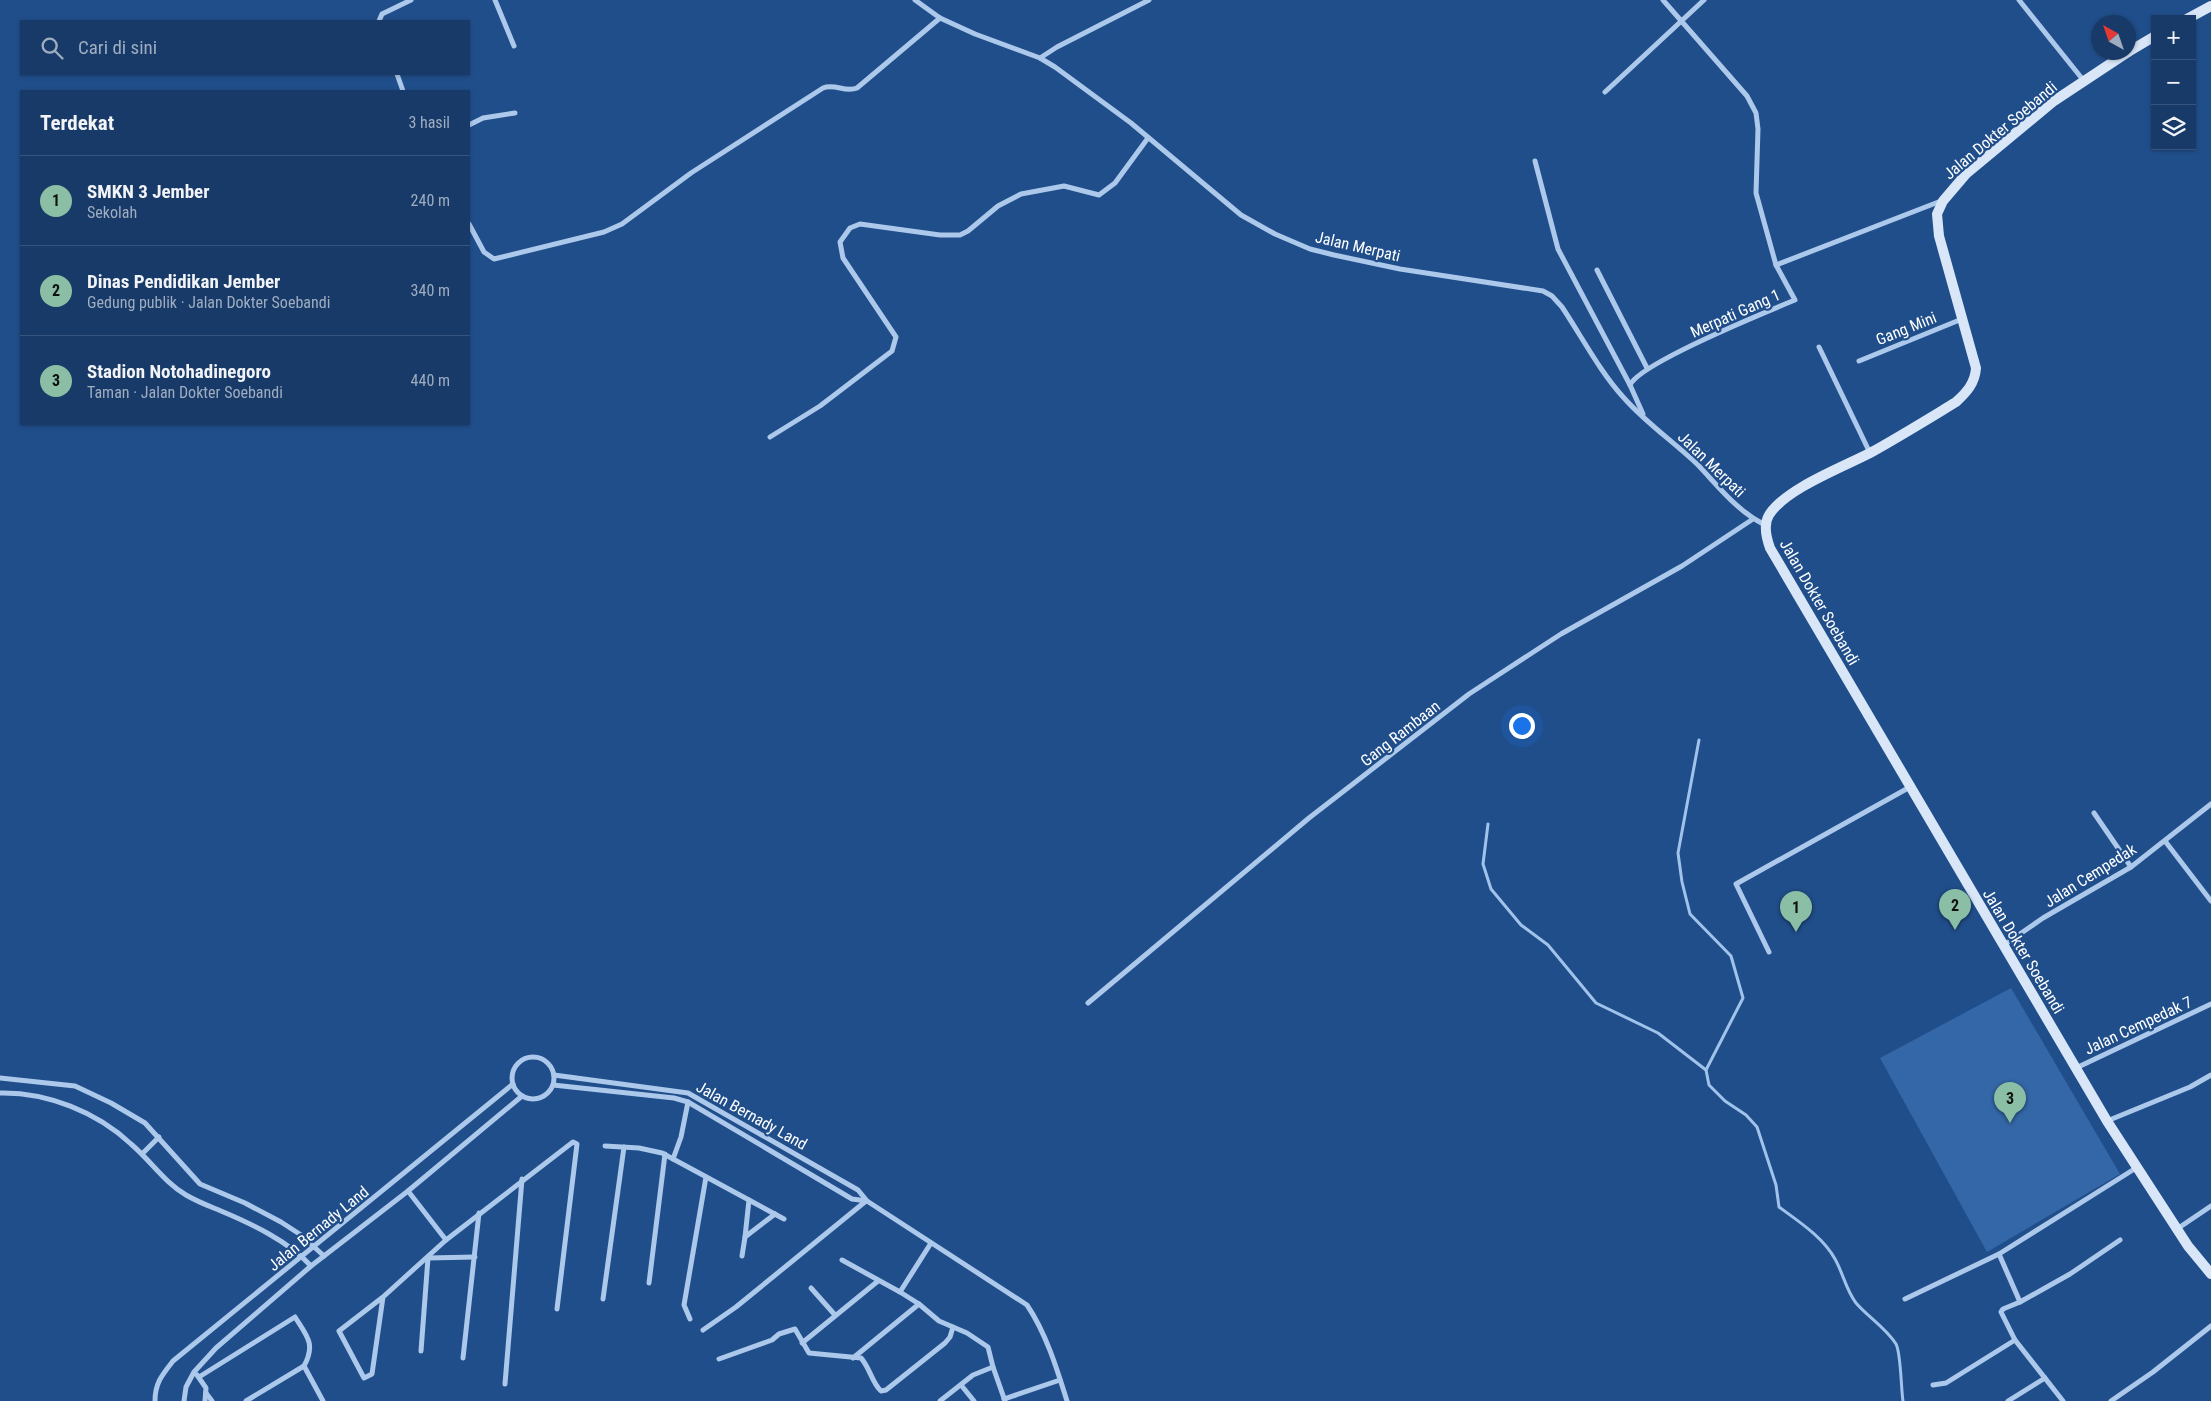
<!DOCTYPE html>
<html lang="id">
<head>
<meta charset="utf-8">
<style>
  :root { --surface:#183a68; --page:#21416e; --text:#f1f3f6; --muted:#9fadc0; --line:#36547c; --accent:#8abfa5 }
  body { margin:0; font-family:"Roboto Condensed",sans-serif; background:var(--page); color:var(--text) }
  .controls { position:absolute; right:15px; top:15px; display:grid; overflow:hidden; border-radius:0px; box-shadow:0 1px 4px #0004 }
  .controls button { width:45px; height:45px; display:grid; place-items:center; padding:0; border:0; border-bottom:1px solid var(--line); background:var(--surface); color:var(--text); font:25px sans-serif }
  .compass { position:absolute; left:2091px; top:15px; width:45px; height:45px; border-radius:50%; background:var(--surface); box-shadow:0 1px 4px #0004; rotate:320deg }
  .you { position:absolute; left:1521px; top:725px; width:18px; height:18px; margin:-12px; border:4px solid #fff; border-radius:50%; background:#1a73e8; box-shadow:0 0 0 8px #1a73e833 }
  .badge { display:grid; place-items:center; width:32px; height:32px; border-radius:50%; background:var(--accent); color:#111; font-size:16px; font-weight:700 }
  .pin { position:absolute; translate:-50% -41px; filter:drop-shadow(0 1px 2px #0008) }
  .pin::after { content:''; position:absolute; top:26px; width:18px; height:15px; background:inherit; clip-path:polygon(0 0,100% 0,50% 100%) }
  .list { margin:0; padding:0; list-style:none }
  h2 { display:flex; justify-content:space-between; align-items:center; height:65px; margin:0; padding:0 20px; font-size:21px }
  h2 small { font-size:16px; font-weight:400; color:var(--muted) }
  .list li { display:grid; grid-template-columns:32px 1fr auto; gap:15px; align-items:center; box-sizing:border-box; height:90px; padding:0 20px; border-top:1px solid var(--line) }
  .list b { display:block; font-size:19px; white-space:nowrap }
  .list p { margin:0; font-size:16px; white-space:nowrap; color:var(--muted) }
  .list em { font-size:16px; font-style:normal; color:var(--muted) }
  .icon { flex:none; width:28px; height:28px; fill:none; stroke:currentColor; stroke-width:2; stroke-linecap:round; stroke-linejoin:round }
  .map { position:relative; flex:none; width:2211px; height:1401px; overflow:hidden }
  .search { position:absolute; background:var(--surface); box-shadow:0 1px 4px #0004; left:20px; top:20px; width:450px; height:55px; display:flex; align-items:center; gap:12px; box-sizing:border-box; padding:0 18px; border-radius:0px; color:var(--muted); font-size:19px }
  .panel { position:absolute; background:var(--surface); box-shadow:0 1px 4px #0004; left:20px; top:90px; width:450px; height:335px; border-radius:0px }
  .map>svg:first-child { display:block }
</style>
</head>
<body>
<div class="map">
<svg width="2211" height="1401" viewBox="0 0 2211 1401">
  <rect width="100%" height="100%" fill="#204e8a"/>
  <!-- green -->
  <path fill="#3467a7" d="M2011,988L2120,1174L1987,1252L1880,1058Z"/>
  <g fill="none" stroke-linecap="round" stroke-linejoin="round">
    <!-- stream -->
    <g stroke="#a0c3ec" stroke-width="3">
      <path d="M1699,740L1678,853L1682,882L1690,914L1731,956L1743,998L1706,1070"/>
      <path d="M1488,824L1483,864L1491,889L1521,925L1548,945L1596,1003L1658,1033L1706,1070L1709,1085L1725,1101L1746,1115L1757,1127L1776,1185L1779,1207C1798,1221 1823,1237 1835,1259C1843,1273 1846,1290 1856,1303C1868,1317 1886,1328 1896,1344C1901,1353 1901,1389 1903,1401"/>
    </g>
    <!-- street -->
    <g stroke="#acc8eb" stroke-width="5">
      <path d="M495,0L514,46"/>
      <path d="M915,0L940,18L975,34L1040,58L1055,67L1131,123L1241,215L1275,234L1310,249L1334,255L1400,269L1543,291L1552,296L1562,307C1582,337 1600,372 1624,398C1646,423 1674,442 1698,465C1719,487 1737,511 1765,525"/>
      <path d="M2019,0L2084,81"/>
      <path d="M379,21L382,14L411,0"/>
      <path d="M1040,58L1057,47L1149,0"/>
      <path d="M397,74L403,91"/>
      <path d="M1605,92L1704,0"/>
      <path d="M469,125L483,118L515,113"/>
      <path d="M1535,161L1558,249L1630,385L1643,414"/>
      <path d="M469,224L484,252L494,259L604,232L622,224L691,173L823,88C835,83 845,93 857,88L940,18"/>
      <path d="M1776,265L1941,201"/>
      <path d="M1597,270L1647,368"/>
      <path d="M1819,347L1870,453"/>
      <path d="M1859,361L1962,319"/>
      <path d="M1630,385C1640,363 1766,312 1795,300L1776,265L1756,193L1758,129L1756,113L1747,96L1663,0"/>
      <path d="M770,437L820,406L892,351L896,337L843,258L840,242L850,228L860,224L940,235H960L968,231L998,206L1021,194L1064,186L1099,195L1115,183L1148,138"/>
      <path d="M2094,813L2131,867"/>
      <path d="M2165,841L2211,901"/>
      <path d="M2004,945L2043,918L2131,867L2211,804"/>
      <path d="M1769,952L1736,884L1910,787"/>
      <path d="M1088,1003L1309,818L1469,694L1561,634L1682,566L1753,519"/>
      <circle cx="533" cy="1078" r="21"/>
      <path d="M2076,1068L2211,1004"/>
      <path d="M554,1075L688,1093L858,1190L867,1201L1027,1305C1046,1333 1057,1369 1067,1401"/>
      <path d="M0,1078L75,1086L111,1103L145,1123L200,1184L245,1203L281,1222L301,1235L324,1256"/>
      <path d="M553,1085L674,1098L688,1102L852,1199L867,1201"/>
      <path d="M0,1093C47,1092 97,1112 131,1144C151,1161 164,1182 186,1195C198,1202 209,1206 221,1211C252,1224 288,1241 311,1266"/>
      <path d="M2107,1121L2190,1087L2211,1075"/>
      <path d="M605,1146L639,1148L662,1153L784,1219"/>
      <path d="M142,1154L159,1137"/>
      <path d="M673,1159L681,1137L688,1102"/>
      <path d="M408,1191L446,1240"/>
      <path d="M749,1200L745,1237L775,1214"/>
      <path d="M2177,1229L2211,1206"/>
      <path d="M1999,1254L2020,1302L2003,1309L2001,1312L2015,1340L2063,1401"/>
      <path d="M742,1256L745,1237"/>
      <path d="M842,1260L900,1292L931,1243"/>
      <path d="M649,1283L665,1154"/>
      <path d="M811,1288L835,1315"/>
      <path d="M383,1297L372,1374L364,1378L339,1331L383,1297L446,1240L573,1142L577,1144L557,1309"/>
      <path d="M603,1299L624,1147"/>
      <path d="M1905,1299L1999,1254L2136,1168"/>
      <path d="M2020,1302L2070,1274L2120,1240"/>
      <path d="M690,1319L684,1305L706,1177"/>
      <path d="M953,1327L967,1333L988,1347L993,1367"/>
      <path d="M703,1330L736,1307L866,1201"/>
      <path d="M802,1343L878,1281"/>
      <path d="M421,1351L428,1258L475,1257"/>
      <path d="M463,1358L479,1213"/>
      <path d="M853,1358L919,1304"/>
      <path d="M719,1359L772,1340L779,1334L795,1329L809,1353L861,1358C870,1368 872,1383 881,1391L886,1390L945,1343L950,1337L953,1327L939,1321L919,1304L900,1292"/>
      <path d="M197,1375L206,1388L205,1401"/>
      <path d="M199,1377L295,1317C307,1336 316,1344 304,1366L323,1401"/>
      <path d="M505,1384L522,1179"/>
      <path d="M961,1385L974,1401"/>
      <path d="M1933,1385L1946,1383L2015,1340"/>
      <path d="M206,1393L212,1401"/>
      <path d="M1004,1399L1060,1380"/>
      <path d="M155,1401C155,1383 162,1375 173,1361L513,1084"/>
      <path d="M184,1401L186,1387L194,1372L216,1348L311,1266L408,1191L522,1096"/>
      <path d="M246,1401L304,1366"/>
      <path d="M940,1401L973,1375L993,1367L1005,1401"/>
      <path d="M2008,1401L2045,1378"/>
      <path d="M2111,1401L2153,1372L2211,1326"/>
    </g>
    <!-- secondary -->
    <g stroke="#d8e6f8" stroke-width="10">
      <path d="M2187,19L2211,6"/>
      <path d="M2128,52L2054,101L1966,174L1943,201L1937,214L1939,236L1976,368C1975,383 1967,392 1956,402C1928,419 1899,437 1870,453C1843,467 1785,489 1769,515C1763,525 1766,537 1770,548L2107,1121L2188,1246L2211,1274"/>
      <path d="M2128,52L2155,36"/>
    </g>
  </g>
  <g text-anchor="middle" stroke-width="4.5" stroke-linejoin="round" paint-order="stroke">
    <!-- street labels -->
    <g font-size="16" fill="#fff" stroke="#204e8a">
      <text transform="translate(2000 130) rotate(-40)" y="6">Jalan Dokter Soebandi</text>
      <text transform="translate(1358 246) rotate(13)" y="6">Jalan Merpati</text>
      <text transform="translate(1735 313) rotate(-24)" y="6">Merpati Gang 1</text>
      <text transform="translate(1906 328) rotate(-22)" y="6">Gang Mini</text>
      <text transform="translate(1712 464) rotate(44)" y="6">Jalan Merpati</text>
      <text transform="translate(1820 602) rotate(60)" y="6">Jalan Dokter Soebandi</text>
      <text transform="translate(1400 733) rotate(-38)" y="6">Gang Rambaan</text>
      <text transform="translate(2090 875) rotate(-32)" y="6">Jalan Cempedak</text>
      <text transform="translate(2024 951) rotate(59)" y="6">Jalan Dokter Soebandi</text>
      <text transform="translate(2138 1025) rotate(-25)" y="6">Jalan Cempedak 7</text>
      <text transform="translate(752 1115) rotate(29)" y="6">Jalan Bernady Land</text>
      <text transform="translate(318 1228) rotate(-39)" y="6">Jalan Bernady Land</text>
    </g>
  </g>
</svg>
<div class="controls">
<button>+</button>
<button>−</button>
<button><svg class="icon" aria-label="layers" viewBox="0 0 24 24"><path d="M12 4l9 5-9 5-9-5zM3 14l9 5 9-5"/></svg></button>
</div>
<svg class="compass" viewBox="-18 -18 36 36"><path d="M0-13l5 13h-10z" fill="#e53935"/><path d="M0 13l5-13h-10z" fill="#9fadc0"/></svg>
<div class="you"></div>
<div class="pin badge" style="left:1796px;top:932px">1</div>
<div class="pin badge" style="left:1955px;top:930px">2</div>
<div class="pin badge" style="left:2010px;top:1123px">3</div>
<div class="search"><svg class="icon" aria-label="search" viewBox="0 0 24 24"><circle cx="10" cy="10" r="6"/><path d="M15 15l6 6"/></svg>Cari di sini</div>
<section class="panel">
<h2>Terdekat<small>3 hasil</small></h2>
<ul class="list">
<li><span class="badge">1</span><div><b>SMKN 3 Jember</b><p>Sekolah</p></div><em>240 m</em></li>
<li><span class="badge">2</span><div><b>Dinas Pendidikan Jember</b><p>Gedung publik · Jalan Dokter Soebandi</p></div><em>340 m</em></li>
<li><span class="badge">3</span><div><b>Stadion Notohadinegoro</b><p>Taman · Jalan Dokter Soebandi</p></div><em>440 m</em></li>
</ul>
</section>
</div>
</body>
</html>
